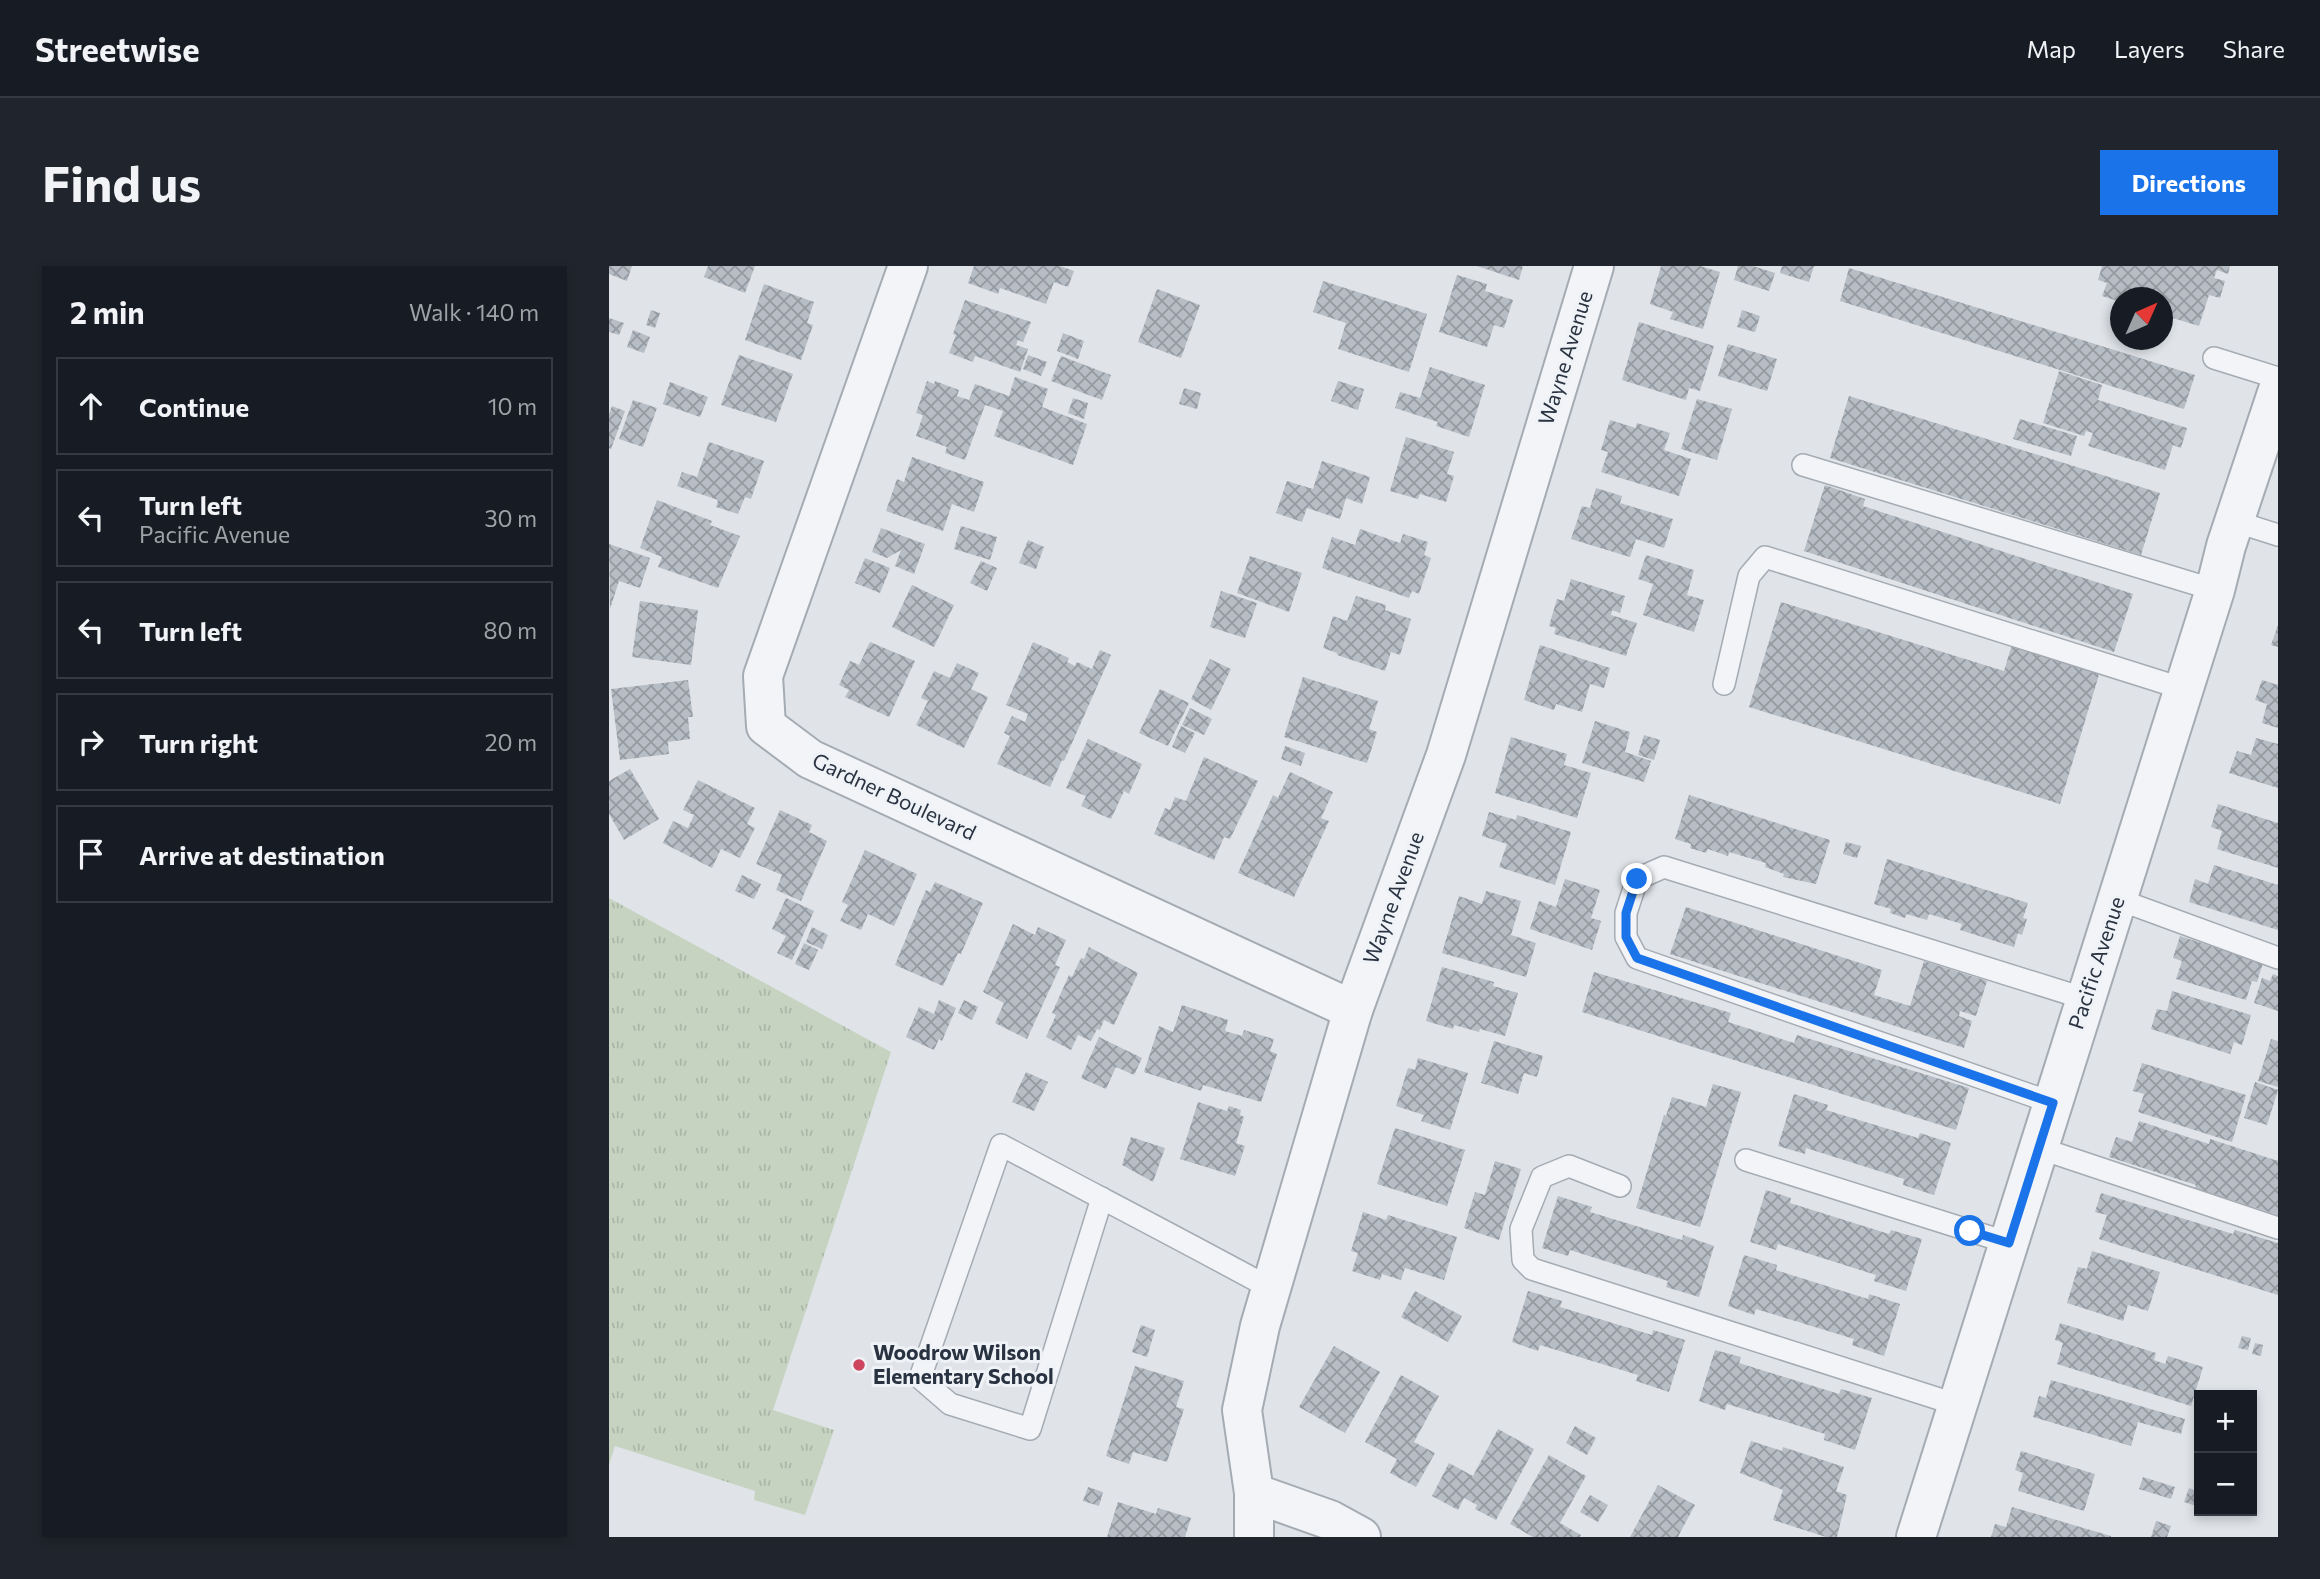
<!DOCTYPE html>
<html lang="en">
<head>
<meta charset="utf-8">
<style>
  :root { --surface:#171b24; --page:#20242c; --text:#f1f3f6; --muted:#9ea1a6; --line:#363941; --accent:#1a73e8 }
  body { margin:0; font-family:Commissioner,sans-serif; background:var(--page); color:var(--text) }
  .controls { position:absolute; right:21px; bottom:21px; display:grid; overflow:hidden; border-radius:0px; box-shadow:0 4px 10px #0003 }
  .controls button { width:63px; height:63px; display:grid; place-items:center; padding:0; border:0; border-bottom:2px solid var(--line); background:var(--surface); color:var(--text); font:35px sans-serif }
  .compass { position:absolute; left:1501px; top:21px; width:63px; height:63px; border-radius:50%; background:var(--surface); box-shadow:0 4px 10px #0003; rotate:45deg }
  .stop { position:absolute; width:21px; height:21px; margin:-16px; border:5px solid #1a73e8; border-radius:50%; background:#fff }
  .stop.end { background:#1a73e8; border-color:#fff; box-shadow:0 2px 7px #0008 }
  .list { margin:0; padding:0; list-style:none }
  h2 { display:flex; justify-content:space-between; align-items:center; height:91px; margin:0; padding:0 28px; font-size:30px }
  h2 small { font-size:23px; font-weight:400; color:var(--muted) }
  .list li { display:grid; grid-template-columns:46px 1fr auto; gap:21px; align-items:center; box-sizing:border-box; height:98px; margin:0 14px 14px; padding:0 14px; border:2px solid var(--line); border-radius:0px }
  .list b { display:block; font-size:26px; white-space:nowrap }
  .list p { margin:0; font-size:23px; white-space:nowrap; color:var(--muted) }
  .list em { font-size:23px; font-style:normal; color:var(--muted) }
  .icon { flex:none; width:38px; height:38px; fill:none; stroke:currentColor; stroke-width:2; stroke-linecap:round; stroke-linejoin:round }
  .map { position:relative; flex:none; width:1669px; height:1271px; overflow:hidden; border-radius:0px }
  header { display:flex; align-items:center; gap:42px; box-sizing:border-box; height:98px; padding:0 35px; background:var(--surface); border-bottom:2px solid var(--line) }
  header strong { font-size:33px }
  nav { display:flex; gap:38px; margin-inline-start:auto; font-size:24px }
  .intro { display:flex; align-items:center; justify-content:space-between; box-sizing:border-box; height:168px; padding:0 42px }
  h1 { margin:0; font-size:49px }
  .button { padding:18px 32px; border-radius:0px; background:var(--accent); color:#fff; font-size:24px; font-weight:700 }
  main { display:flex; gap:42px; padding:0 42px }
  aside { flex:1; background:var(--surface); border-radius:0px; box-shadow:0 4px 10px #0003 }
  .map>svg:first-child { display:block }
</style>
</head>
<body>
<header>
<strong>Streetwise</strong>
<nav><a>Map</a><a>Layers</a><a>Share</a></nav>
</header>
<div class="intro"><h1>Find us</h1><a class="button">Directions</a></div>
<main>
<aside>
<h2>2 min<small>Walk · 140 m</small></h2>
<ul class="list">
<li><svg class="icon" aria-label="ahead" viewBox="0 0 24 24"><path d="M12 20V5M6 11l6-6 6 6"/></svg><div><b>Continue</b></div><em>10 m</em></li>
<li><svg class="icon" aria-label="left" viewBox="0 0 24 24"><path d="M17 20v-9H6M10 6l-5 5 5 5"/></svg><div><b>Turn left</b><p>Pacific Avenue</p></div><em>30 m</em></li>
<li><svg class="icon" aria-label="left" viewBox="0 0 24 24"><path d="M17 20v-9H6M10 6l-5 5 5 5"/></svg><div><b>Turn left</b></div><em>80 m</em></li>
<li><svg class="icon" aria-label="right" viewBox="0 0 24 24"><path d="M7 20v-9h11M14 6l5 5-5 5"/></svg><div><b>Turn right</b></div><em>20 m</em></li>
<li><svg class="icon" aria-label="arrive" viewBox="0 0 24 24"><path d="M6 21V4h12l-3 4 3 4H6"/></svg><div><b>Arrive at destination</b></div></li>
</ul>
</aside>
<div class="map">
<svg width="1669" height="1271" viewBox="0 0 1669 1271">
  <defs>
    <pattern id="grass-tufts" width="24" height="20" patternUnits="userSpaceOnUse" patternTransform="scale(1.75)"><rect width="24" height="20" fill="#c6d3c1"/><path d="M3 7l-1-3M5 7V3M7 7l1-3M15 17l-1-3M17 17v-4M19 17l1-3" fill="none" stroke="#aab6a7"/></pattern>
    <pattern id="building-cross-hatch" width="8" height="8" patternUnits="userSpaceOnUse" patternTransform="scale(1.75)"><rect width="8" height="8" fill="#b7bdc5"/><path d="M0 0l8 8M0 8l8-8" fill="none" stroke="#959aa1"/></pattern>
  </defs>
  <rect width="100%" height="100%" fill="#e0e4e9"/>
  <!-- grass -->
  <path fill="url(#grass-tufts)" d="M0,632L282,786L164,1144L225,1164L196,1249L145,1234L146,1225L6,1180L0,1199Z"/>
  <!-- building -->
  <g fill="url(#building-cross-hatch)">
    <path d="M0,0H23L18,15L0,8Z"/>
    <path d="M99,0H146L136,27L95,11Z"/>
    <path d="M365,0H451L465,5L459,21L445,16L437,38L391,22L389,28L359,17Z"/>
    <path d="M868,0H914L910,14Z"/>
    <path d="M1052,0H1091L1111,6L1094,63L1061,53L1064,46L1041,38Z"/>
    <path d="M1129,0H1144L1166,7L1160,25L1125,14Z"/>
    <path d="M1173,0H1205L1200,16L1171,7Z"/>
    <path d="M1493,0H1621L1619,8L1608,4L1605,12L1616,15L1611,32L1600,29L1590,60L1554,49V32H1512V36L1493,30L1498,17L1489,14Z"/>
    <path d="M1240,2L1586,109L1575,143L1231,35Z"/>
    <path d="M848,9L878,18L876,25L904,34L895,62L885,59L878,81L830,66Z"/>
    <path d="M714,15L818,48L800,106L729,83L737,57L704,46Z"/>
    <path d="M155,18L205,36L198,57L204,59L192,94L136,74Z"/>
    <path d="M548,23L591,39L572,92L529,76Z"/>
    <path d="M356,34L422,56L414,76L409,74L407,79L419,83L411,106L366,90L364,96L340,87L347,69L344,68Z"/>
    <path d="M42,44L51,47L46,62L37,59Z"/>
    <path d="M1133,44L1151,50L1146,66L1128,61Z"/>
    <path d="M0,52L15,57L10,69L0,66Z"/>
    <path d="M1030,56L1105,80L1091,125L1080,122L1077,134L1013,114Z"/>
    <path d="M24,64L41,71L35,87L18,81Z"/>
    <path d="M454,67L475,75L469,93L448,85Z"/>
    <path d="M1119,78L1168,93L1158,125L1109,110Z"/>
    <path d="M130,89L184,108L167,156L112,139Z"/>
    <path d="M419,89L438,96L432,110L414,103Z"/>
    <path d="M452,90L502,109L493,134L442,115Z"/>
    <path d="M821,101L876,119L860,171L827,160L829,156L786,142L791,126L811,132Z"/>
    <path d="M1450,105L1493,119L1489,134L1578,162L1572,182L1564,179L1556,204L1479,180L1484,167L1477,165L1475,170L1434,157Z"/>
    <path d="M406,111L439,123L433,141L478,158L464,199L385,170L394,145L376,139L356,194L336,187L338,181L307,170L314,149L307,147L318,115L325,118L326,115L350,124L348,130L360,134L366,118L400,130Z"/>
    <path d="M729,115L755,123L749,144L722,135Z"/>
    <path d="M61,116L99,131L91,151L54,138Z"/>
    <path d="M575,122L592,127L588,143L570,138Z"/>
    <path d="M1240,130L1551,227L1532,289L1221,192Z"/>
    <path d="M464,132L479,137L475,153L459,147Z"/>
    <path d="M1088,133L1123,143L1108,194L1072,183Z"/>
    <path d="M24,134L48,142L34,181L10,173Z"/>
    <path d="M3,140L16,145L2,183L0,182V148Z"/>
    <path d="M1411,153L1468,170L1462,190L1404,173Z"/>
    <path d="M1001,154L1027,162L1028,157L1061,167L1055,184L1082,193L1070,230L992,206L999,186L992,184Z"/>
    <path d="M797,171L845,186L838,208L845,210L837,236L811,228L809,233L781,225Z"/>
    <path d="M100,176L155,195L142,233L136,231L129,248L107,241L109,234L68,220L73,206L88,211Z"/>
    <path d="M303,191L375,216L365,246L343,238L334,265L277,245L288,213L295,216Z"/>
    <path d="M713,195L761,211L753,238L737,232L731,253L698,242L693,256L667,247L678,215L704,223Z"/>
    <path d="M1216,219L1256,233L1254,240L1524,328L1505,386L1195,285Z"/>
    <path d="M987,222L1013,230L1011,237L1064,253L1055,282L1027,273L1021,291L962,273L973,240L981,242Z"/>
    <path d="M48,234L103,255L101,259L131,270L109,322L49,301L53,291L31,282Z"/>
    <path d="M352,260L388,271L381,294L345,283Z"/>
    <path d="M272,262L316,278L305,308L286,300L292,284L278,292L263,286Z"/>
    <path d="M751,263L791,277L794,268L819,276L815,289L822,292L810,328L803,325L800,332L713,302L723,271L746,279Z"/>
    <path d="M419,274L435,281L427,303L410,297Z"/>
    <path d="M0,278L41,292L31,322L10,315L1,343Z"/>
    <path d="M1037,289L1085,304L1078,329L1095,334L1085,366L1034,349L1044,318L1029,313Z"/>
    <path d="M641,290L693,307L680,346L628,327Z"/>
    <path d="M256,292L281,302L271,327L246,317Z"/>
    <path d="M372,295L388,302L378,325L361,317Z"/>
    <path d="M962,313L1016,330L1011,347L1003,344L1002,349L1028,357L1017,390L945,368L947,362L940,360L948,333L955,335Z"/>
    <path d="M303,319L345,339L325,381L283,361Z"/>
    <path d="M612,325L648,337L636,372L601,361Z"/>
    <path d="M747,330L777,339L776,344L802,353L791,389L782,386L776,405L728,389V387L714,382L724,350L738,355Z"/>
    <path d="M31,335L89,344L82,399L23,391Z"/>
    <path d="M1172,336L1395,405L1404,375L1492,402L1451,538L1140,441Z"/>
    <path d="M1669,359V381L1662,379Z"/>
    <path d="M261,376L306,395L280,451L236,431L240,424L230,419L241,395L250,399Z"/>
    <path d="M424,376L460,392L458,396L466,400L468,396L483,403L491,384L502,389L455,495L453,494L441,521L388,498L401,470L395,467L403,450L416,456L419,448L397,439Z"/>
    <path d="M931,379L1001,402L995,422L981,418L973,446L947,438L945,444L915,434Z"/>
    <path d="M601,393L622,403L602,444L582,433Z"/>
    <path d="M348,397L370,407L362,423L379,431L355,482L307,459L319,435L312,432L325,405L341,412Z"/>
    <path d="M694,411L769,435L760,463L768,466L758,497L675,471Z"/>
    <path d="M79,414L84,451H79L81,473L59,476L60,488L11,494L2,423Z"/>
    <path d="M1653,414L1669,419V462L1653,457L1658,438L1646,434Z"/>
    <path d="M551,423L580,437L559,480L530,467Z"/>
    <path d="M581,442L603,453L595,469L573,459Z"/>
    <path d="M986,455L1021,466L1016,486L1042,495L1035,516L973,497Z"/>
    <path d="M572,460L586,467L576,487L563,481Z"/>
    <path d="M1035,469L1051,474L1045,494L1029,489Z"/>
    <path d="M902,471L958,488L955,499L982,507L968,552L886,527Z"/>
    <path d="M1647,472L1669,478V522L1620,507L1628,485L1642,489Z"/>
    <path d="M479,473L533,498L520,528L515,525L502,553L472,540L477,530L457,522Z"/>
    <path d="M676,480L696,487L692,500L672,493Z"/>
    <path d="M595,491L649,515L621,573L615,571L605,594L545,568L556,542L561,544L566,531L577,535Z"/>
    <path d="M21,503L50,553L15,574L0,548V515Z"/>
    <path d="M681,506L724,526L712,552L720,555L685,631L629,607L664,529L669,532Z"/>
    <path d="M89,514L146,542L138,558L146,562L131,592L112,583L103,602L54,577L64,555L79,562L85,549L74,544Z"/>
    <path d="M1080,529L1221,574L1207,618L1174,611L1175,608L1156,601L1157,597L1120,586L1119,590L1099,583L1097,587L1081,582L1082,578L1066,573Z"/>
    <path d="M1609,538L1669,557V602L1608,583L1613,565L1602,561Z"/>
    <path d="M171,544L203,559L200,566L218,575L192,635L167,624L173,609L147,598Z"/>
    <path d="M880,546L907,554L908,549L962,566L946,619L890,601L898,578L873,570Z"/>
    <path d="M1237,576L1252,580L1248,592L1234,588Z"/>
    <path d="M256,584L308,608L285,660L259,648L252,664L231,655L239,639L233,636Z"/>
    <path d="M1278,593L1419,637L1414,652L1418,653L1413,669L1409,667L1405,681L1351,664L1353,658L1320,648L1318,654L1297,648L1296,652L1281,647L1282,643L1265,638Z"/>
    <path d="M1605,599L1669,619V664L1580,636L1586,613L1599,618Z"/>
    <path d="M133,609L152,618L145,633L126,625Z"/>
    <path d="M956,613L991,624L982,652L992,655L983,684L921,663L930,635L947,641Z"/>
    <path d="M326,616L374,637L352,688L349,687L334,720L286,699L317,624L321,626Z"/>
    <path d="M877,625L912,635L902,669L927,677L917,711L833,687L850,630L873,638Z"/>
    <path d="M177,632L205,645L183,694L168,687L177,670L163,663Z"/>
    <path d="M1077,641L1273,704L1265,729L1301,740L1315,695L1378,715L1367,750L1351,745L1350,750L1363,755L1355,782L1061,688Z"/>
    <path d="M404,658L426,669L429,661L457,674L446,699L451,701L418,773L386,757L395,737L374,726Z"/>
    <path d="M203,661L219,669L213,683L197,676Z"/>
    <path d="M1571,670L1654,697L1648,716L1643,715L1637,734L1567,713L1573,695L1564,692Z"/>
    <path d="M195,677L209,684L200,704L186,698Z"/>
    <path d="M480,681L529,707L505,759L495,754L491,764L488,763L482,775L469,769L462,784L437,771L447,749L443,747L460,709L463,711L472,692L475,693Z"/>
    <path d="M833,701L885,716L884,720L909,727L896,770L871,763L870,766L845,759L844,763L817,755Z"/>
    <path d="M985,706L1122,747L1119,756L1185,777L1188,769L1360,822L1347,864L973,746Z"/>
    <path d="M1664,708L1669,710V745L1645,737L1653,712L1661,715Z"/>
    <path d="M1563,725L1642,749L1633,779L1625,776L1621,788L1542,763L1548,743L1558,745Z"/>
    <path d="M330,734L347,742L333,775L330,773L325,784L297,771L310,741L325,748Z"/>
    <path d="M355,734L369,741L363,754L349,747Z"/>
    <path d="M573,739L619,754L616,765L633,770L635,764L665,773L661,785L668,788L652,836L594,819L592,825L535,806L550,760L564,766Z"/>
    <path d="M490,771L533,792L525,809L507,801L497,823L472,812Z"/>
    <path d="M1662,773L1669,775V821L1649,815Z"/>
    <path d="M885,775L934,790L928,811L915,807L909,828L872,817Z"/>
    <path d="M809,792L859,807L841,864L812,855L815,849L787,840L799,802L806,804Z"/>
    <path d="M1533,797L1637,829L1623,876L1529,846L1535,828L1524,825Z"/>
    <path d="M417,806L439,816L425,845L403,836Z"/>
    <path d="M1646,816L1669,824L1658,859L1635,852Z"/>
    <path d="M1104,818L1132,826L1091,961L1027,942L1055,849L1057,850L1063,831L1097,841Z"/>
    <path d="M1185,828L1219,839L1217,844L1309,872L1311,867L1342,877L1325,929L1294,919L1295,913L1197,882L1196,888L1169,880Z"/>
    <path d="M589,836L618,845L620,840L632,844L631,849L635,851L627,877L636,880L626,910L571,893Z"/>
    <path d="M1530,855L1600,878L1601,873L1669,895V949L1586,922L1587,919L1500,891L1507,871L1523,876Z"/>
    <path d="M786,862L856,884L838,940L768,918Z"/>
    <path d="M522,871L556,882L544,916L513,899Z"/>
    <path d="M886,895L912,903L890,974L855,962L866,926L876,929Z"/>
    <path d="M1157,924L1182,932L1181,937L1280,968L1282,964L1313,973L1297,1025L1265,1015L1267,1009L1169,978L1167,984L1141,976Z"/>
    <path d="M1492,927L1624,968L1626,964L1669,977V1029L1490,973L1498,949L1486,946Z"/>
    <path d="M949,930L983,941L981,946L1073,974L1074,969L1105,980L1090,1031L1057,1021L1059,1015L961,984L959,990L933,982Z"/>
    <path d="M754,946L777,954L779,949L848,971L835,1014L796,1002L792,1014L773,1008L771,1014L743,1005L749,987L742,985Z"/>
    <path d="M1483,985L1551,1006L1539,1045L1519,1039L1514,1055L1458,1037L1469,1001L1478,1003Z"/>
    <path d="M1135,989L1168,999L1167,1004L1259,1033L1260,1028L1291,1038L1275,1090L1243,1079L1245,1073L1147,1043L1145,1049L1119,1040Z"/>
    <path d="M806,1025L853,1050L839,1076L792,1051Z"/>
    <path d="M919,1025L953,1035L951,1041L1043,1069L1044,1064L1076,1074L1060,1126L1027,1115L1029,1109L931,1079L929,1085L903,1076Z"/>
    <path d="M1451,1057L1547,1087L1545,1094L1556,1098L1559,1090L1594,1101L1582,1140L1448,1098L1454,1077L1446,1074Z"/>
    <path d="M532,1059L546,1064L538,1091L523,1086Z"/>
    <path d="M1633,1070L1642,1072L1639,1084L1629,1082Z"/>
    <path d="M1646,1077L1654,1079L1652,1090L1643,1088Z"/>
    <path d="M725,1080L771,1106L736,1167L690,1141Z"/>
    <path d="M1106,1084L1132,1091L1130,1097L1230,1128L1232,1123L1263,1132L1246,1184L1215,1174L1216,1168L1118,1138L1116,1144L1090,1135Z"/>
    <path d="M526,1100L575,1115L567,1141L575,1143L558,1196L524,1186L520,1198L497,1190Z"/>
    <path d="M792,1109L830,1130L805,1176L826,1187L807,1221L781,1207L788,1193L756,1176Z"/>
    <path d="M1442,1114L1576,1153L1572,1168L1529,1156L1522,1180L1424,1151L1430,1130L1437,1132Z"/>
    <path d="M966,1160L987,1172L978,1189L957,1177Z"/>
    <path d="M889,1163L925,1183L887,1254L866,1243L868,1239L855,1232L849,1244L823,1230L840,1197L864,1210Z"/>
    <path d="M1142,1175L1173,1185L1174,1181L1235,1201L1227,1225L1238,1229L1228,1271H1217L1164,1254L1174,1224L1131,1207Z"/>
    <path d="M1412,1185L1486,1208L1475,1245L1409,1225L1414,1207L1406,1204Z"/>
    <path d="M940,1189L977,1210L951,1257L972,1269L971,1271H924L901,1258Z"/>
    <path d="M1534,1211L1566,1221L1562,1233L1530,1223Z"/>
    <path d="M1049,1219L1086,1239L1072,1265L1069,1271H1021Z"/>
    <path d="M479,1221L494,1226L490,1240L474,1235Z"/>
    <path d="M1580,1222L1590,1226V1241L1575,1236Z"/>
    <path d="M981,1229L999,1239L989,1256L971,1246Z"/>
    <path d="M509,1236L547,1248L549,1242L582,1252L576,1271H498Z"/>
    <path d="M1403,1241L1502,1270V1271H1382L1386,1258L1397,1261Z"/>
    <path d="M1547,1255L1562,1260L1558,1271H1542Z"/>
  </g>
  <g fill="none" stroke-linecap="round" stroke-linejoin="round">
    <!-- service casing -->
    <g stroke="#a5abb3" stroke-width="24">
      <g id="service">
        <path d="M1605,92L1669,112"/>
        <path d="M1194,199L1606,324"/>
        <path d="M1625,255L1669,269"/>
        <path d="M1115,418L1140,310L1156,291L1575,423"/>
        <path d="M1508,633L1669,692"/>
        <path d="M1444,837L1028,692L1017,671V647L1028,613L1055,601L1477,733"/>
        <path d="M1430,882L1669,962"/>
        <path d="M1137,894L1400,977"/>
        <path d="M1011,920L960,900L933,911L912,963L914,994L923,1003L1349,1139"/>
        <path d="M493,932L421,1163L341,1138L311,1112L392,879C482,927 573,974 663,1023"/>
      </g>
    </g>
    <!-- minor casing -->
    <g stroke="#a5abb3" stroke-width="42">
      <g id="minor">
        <path d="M299,0L154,410L157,460L201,493L744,744"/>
        <path d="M645,1227L721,1254L752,1271"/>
        <path d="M645,1271V1227L633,1144L651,1060L744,744L837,489L985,0"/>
        <path d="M1307,1271L1606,324L1617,280L1669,124"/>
      </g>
    </g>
    <!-- service -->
    <use href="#service" stroke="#f2f4f7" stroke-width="21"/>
    <!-- minor -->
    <use href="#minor" stroke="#f2f4f7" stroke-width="38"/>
  </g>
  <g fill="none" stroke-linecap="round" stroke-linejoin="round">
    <!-- route -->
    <path stroke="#1a73e8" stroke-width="9" d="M1028,613L1017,647V671L1028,692L1444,837L1400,977L1361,965"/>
  </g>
  <!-- markers -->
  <circle fill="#cd455f" stroke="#eff2f6" stroke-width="2.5" cx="250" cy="1099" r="7"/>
  <g text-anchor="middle" stroke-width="6" stroke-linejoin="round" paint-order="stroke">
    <!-- street labels -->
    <g font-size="21" fill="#283240" stroke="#eff2f6">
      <text transform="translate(957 92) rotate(-73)" y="7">Wayne Avenue</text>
      <text transform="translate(285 531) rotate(25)" y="7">Gardner Boulevard</text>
      <text transform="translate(785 632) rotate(-70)" y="7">Wayne Avenue</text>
      <text transform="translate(1488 697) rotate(-72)" y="7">Pacific Avenue</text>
    </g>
    <!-- poi labels -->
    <g font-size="21" font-weight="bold" fill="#283240" stroke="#eff2f6" text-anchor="start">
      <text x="264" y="1094">Woodrow Wilson<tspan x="264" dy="24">Elementary School</tspan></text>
    </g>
  </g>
</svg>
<div class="controls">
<button>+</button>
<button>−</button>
</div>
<svg class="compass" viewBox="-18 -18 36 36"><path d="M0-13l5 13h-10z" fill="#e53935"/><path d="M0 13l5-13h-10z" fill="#9ea1a6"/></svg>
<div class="stop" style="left:1361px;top:965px"></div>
<div class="stop end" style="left:1028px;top:613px"></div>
</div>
</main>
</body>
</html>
